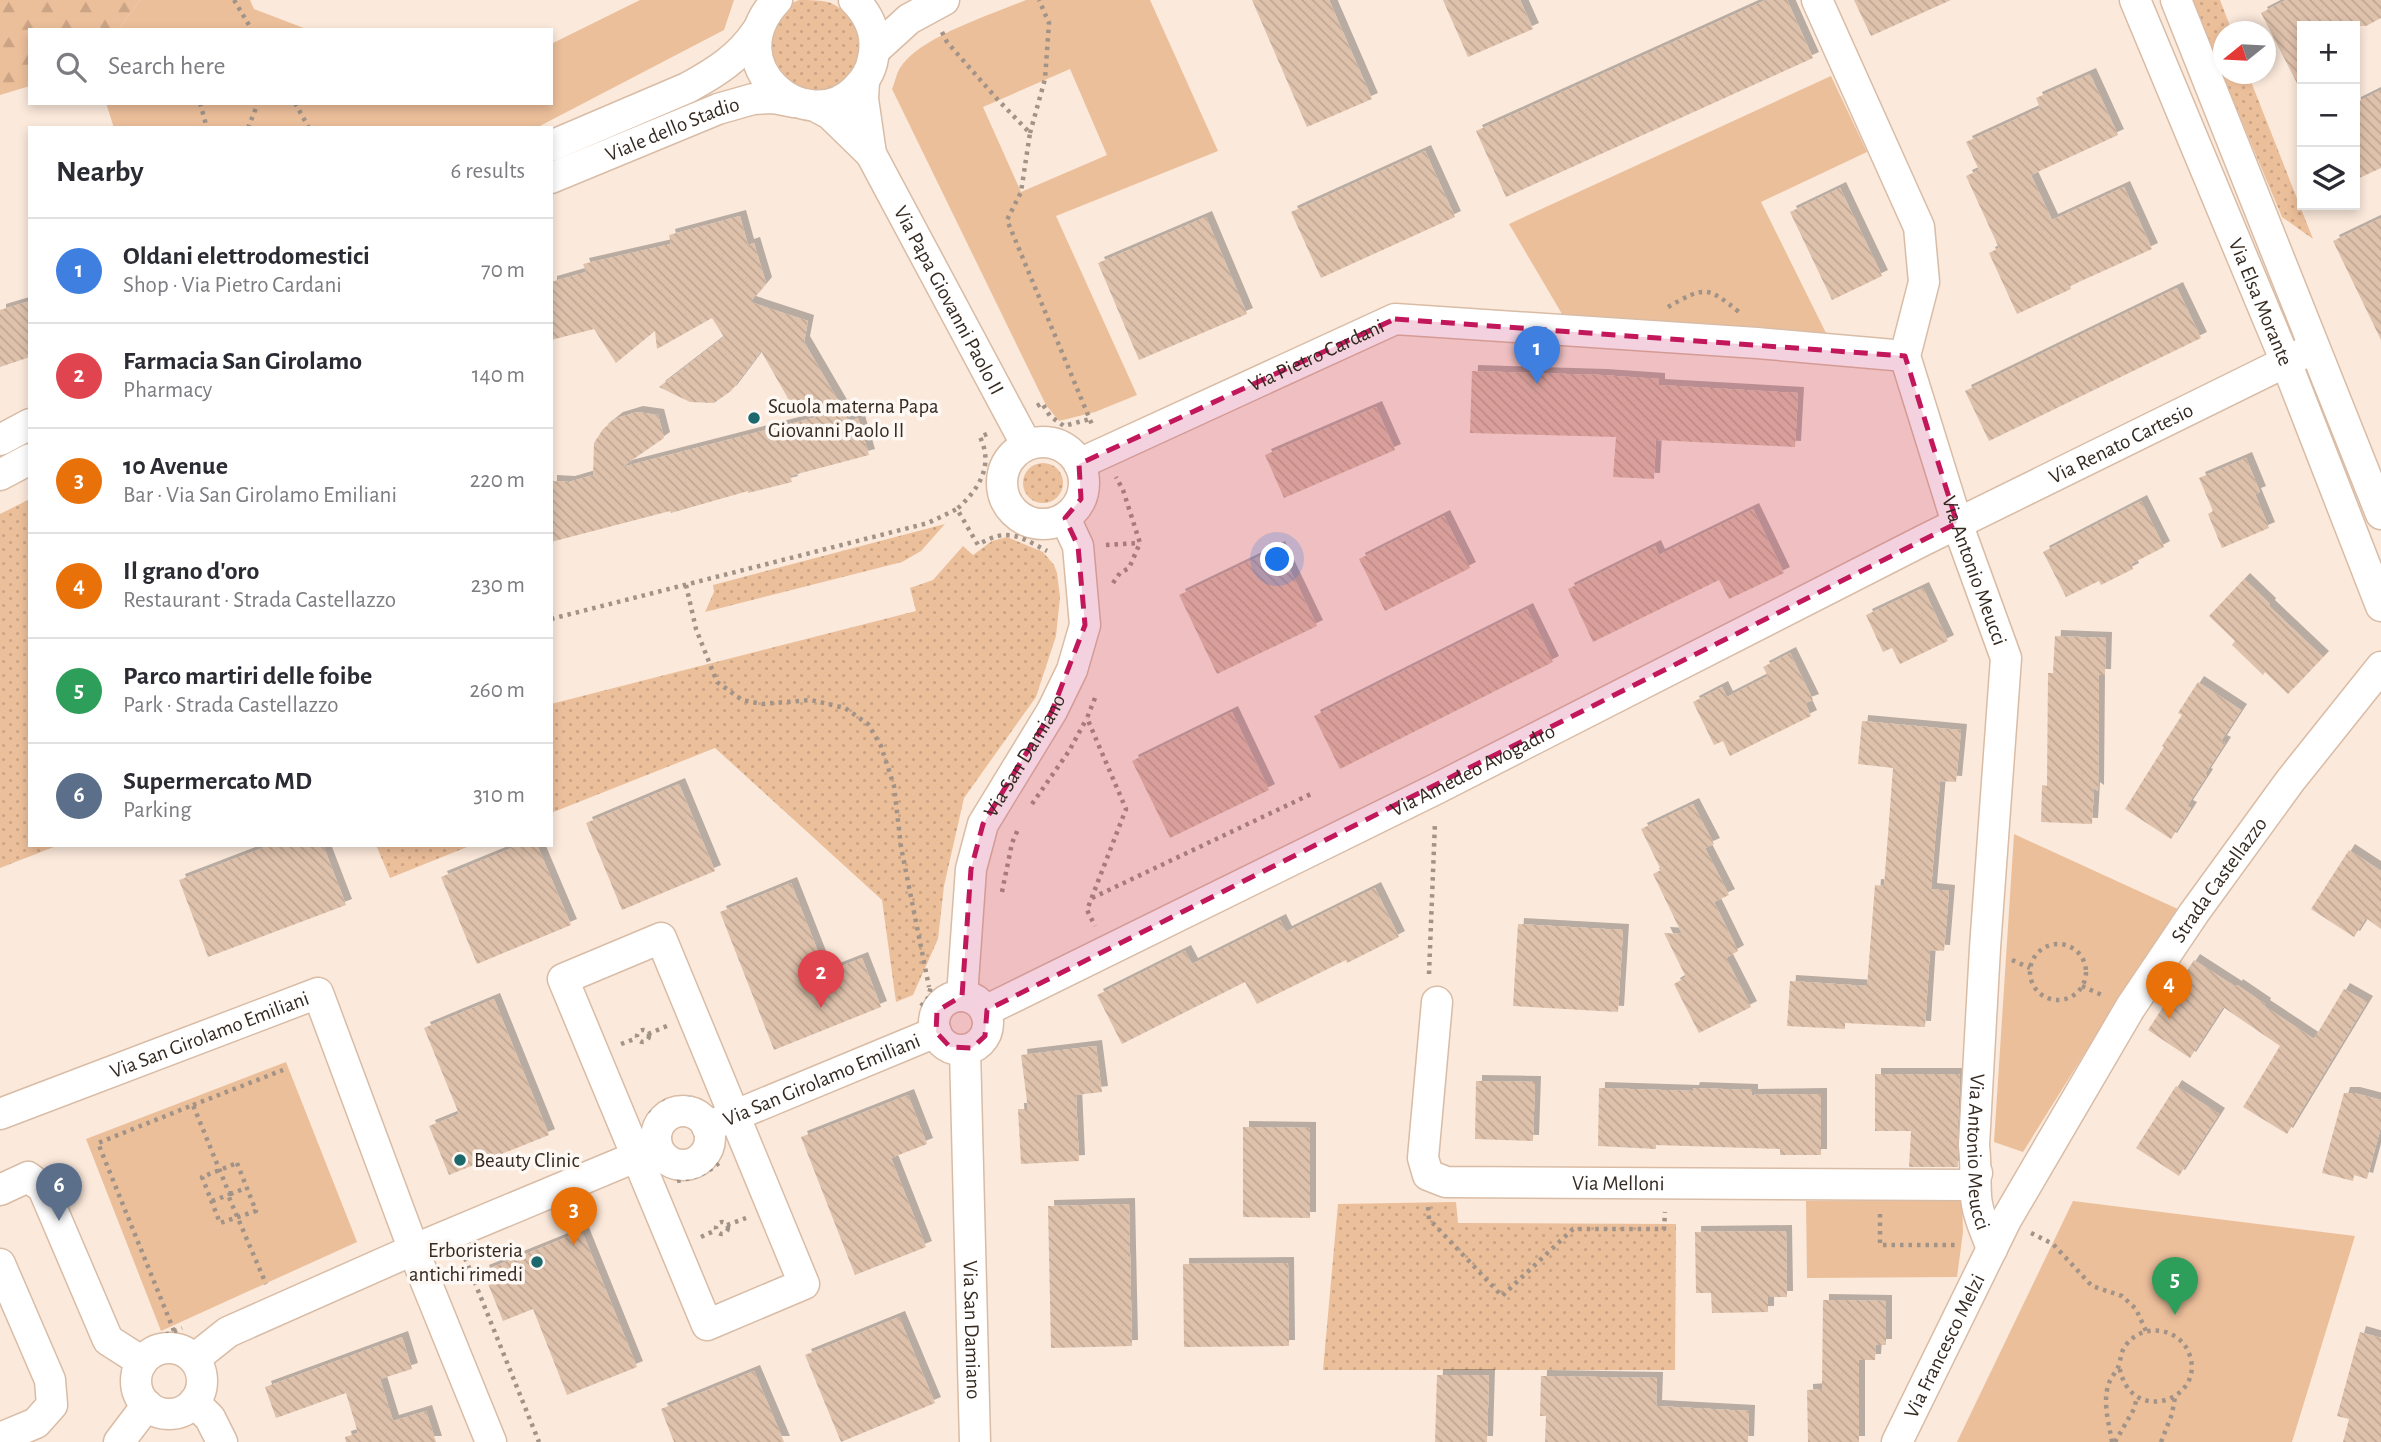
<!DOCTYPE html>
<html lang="en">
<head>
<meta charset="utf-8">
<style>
  :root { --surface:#fff; --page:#f7f7f7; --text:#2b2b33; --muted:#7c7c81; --line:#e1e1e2; --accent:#d93025 }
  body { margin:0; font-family:"Alegreya Sans",sans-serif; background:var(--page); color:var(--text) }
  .controls { position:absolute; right:21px; top:21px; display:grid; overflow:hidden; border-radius:0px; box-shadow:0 4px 10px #0003 }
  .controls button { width:63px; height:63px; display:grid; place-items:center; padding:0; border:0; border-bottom:2px solid var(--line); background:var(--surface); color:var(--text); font:35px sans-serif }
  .compass { position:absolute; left:2213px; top:21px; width:63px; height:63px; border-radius:50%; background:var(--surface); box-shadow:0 4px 10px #0003; rotate:252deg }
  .you { position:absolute; left:1278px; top:560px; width:24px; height:24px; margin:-18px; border:5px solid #fff; border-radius:50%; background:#1a73e8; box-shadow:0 0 0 10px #1a73e833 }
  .badge { display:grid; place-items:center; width:46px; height:46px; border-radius:50%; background:var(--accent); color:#fff; font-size:23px; font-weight:700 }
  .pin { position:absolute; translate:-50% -58px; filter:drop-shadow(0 2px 4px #0008) }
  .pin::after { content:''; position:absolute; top:37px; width:24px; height:21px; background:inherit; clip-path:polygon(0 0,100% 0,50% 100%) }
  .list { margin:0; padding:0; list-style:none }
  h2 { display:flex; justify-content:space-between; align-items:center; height:91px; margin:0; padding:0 28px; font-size:30px }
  h2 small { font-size:23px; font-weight:400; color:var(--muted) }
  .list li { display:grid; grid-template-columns:46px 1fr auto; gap:21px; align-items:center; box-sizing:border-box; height:105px; padding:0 28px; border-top:2px solid var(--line) }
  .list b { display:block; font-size:26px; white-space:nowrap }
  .list p { margin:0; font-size:23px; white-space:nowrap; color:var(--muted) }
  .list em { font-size:23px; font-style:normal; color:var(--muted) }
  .icon { flex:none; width:38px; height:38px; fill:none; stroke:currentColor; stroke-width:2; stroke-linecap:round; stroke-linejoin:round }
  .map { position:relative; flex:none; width:2381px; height:1442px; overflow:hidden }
  .search { position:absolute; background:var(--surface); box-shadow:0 4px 10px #0003; left:28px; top:28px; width:525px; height:77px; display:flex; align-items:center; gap:18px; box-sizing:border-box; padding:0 24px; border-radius:0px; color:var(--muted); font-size:26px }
  .panel { position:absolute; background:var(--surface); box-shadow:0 4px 10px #0003; left:28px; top:126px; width:525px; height:721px; border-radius:0px }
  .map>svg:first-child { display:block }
</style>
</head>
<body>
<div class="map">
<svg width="2381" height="1442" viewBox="0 0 2381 1442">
  <defs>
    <pattern id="grass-dots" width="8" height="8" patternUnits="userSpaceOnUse" patternTransform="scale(1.75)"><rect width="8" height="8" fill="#ecbf9b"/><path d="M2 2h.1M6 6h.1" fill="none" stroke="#cba485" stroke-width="1.8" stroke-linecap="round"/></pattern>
    <pattern id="forest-firs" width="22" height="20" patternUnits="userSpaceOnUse" patternTransform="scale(1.75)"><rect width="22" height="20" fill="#ecbf9b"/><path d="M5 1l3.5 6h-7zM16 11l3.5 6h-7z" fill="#cba485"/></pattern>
    <pattern id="building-back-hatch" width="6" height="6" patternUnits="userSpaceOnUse" patternTransform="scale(1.75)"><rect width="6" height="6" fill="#dfc2ac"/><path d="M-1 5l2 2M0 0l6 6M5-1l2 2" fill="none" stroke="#c0a794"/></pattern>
    <filter id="shadow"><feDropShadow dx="6" dy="-6" stdDeviation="0" flood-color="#0004"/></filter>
  </defs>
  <rect width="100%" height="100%" fill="#fbe9db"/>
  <!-- grass -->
  <g fill="url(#grass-dots)">
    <path d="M799,0C810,0 822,0 831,3C860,16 870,58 846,81C839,87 825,91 816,95L774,77L766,31L785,6Z"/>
    <path d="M2191,0H2220L2232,31L2224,32V74H2248L2313,239L2282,217Z"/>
    <circle cx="1043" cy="483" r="20"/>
    <path d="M30,499V845H59L0,868V514Z"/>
    <path d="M945,524L921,551L902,562L705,612L714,592L713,585Z"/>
    <path d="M1007,537L1043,552L1054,565L1057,573L1060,597L1056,636L1036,697L964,798L944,886L938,939L913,995L896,1002L882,900L715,748L551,813V704L916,611L910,588L933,580L963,546L973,555L992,541Z"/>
    <path d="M376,845H472L390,878Z"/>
    <path d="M1456,1202L1458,1223L1676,1224L1675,1370H1323L1338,1204Z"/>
  </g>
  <!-- forest -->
  <path fill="url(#forest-firs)" d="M0,0H140L118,30H30V86L0,95Z"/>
  <!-- green -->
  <g fill="#ecbf9b" fill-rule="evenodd">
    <path d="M140,0H250L254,9L309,30H118Z"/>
    <path d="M640,0H734L724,30L536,128H114L106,103H551V44Z"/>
    <path d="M1026,0H1150L1218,151L1056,216L1137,395L1095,412L1059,421L1046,405L892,89C895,83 896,74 900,68C919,37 991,15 1026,0ZM1070,69L1107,155L1021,192L983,107Z"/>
    <path d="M1831,76L1867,152L1761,202L1826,333L1562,314L1509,224Z"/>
    <path d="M2014,834L2180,910L2116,1003L2023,1152L1994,1142Z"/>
    <path d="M286,1062L357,1242L161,1331L86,1139Z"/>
    <path d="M1962,1200L1963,1232L1957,1277L1807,1278L1806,1201Z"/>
    <path d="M2073,1201L2355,1236L2292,1442H1957Z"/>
  </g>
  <!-- building -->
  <g fill="url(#building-back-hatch)" filter="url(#shadow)">
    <path d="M1252,0H1329L1372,99L1307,127Z"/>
    <path d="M1443,0H1520L1533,29L1468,57Z"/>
    <path d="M1766,0H1787L1813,58L1506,197L1476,131Z"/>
    <path d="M1854,0H1951L1871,36Z"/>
    <path d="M2286,0H2381V18L2366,26H2302V93L2261,13Z"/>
    <path d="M2090,74L2118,135L2031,175L2052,220L2124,187L2152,249L2070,286L2071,289L2017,314L1989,253L1999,248L1966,176L1979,170L1966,142L2040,108L2036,98Z"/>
    <path d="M2381,90V168L2355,180V103Z"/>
    <path d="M1425,151L1455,217L1321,278L1291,212Z"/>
    <path d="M1840,188L1882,276L1832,300L1790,212Z"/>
    <path d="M740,216L748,245L754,243L766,283L750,302L808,321L804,342L850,421L858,418L869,455L790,476L792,482L748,493V491L671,513L670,511L551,542V481L569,482L593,475L594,443L603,429L617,418L637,412L658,415L664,438L622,467L836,412L794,409L761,351L731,391L714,403L690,402L659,387L724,337L712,318L657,349L655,331L616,363L594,329L551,340V282L586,272L583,264L671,244L669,235Z"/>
    <path d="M1206,217L1247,314L1139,360L1098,263Z"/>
    <path d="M2381,218V340L2333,241Z"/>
    <path d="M2177,288L2201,338L1989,441L1965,391Z"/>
    <path d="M30,301V357L0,367V310Z"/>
    <path d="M1472,371L1601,375L1659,379V385L1798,393L1795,447L1656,440L1654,479L1613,477L1616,437L1470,433Z"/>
    <path d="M1376,407L1395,450L1284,498L1265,455Z"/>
    <path d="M2246,458L2260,492L2255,494L2269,528L2222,548L2208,514L2213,511L2199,478Z"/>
    <path d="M2141,501L2164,547L2131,564L2133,569L2101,585L2099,581L2066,597L2043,552Z"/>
    <path d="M1753,509L1784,573L1729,599L1719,580L1593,642L1568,589L1655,546L1659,555Z"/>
    <path d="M1444,516L1470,568L1385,611L1359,559Z"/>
    <path d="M1279,547L1317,626L1217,674L1179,595Z"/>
    <path d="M2244,579L2270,604L2269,606L2323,657L2288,694L2265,672L2263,675L2232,645L2235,641L2209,616Z"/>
    <path d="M1923,588L1948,641L1900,664L1892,648L1883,652L1866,615Z"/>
    <path d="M1527,609L1553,662L1340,769L1314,716Z"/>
    <path d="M2055,636L2106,638L2105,675H2099L2098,791L2094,788L2092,824L2041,822L2042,785L2047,786L2048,673H2053Z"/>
    <path d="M1790,653L1813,700L1805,703L1811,716L1730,756L1723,741L1714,745L1693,702L1722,687L1727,697L1768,676L1763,667Z"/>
    <path d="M2198,682L2241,710L2221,741L2225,743L2205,774L2207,775L2187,806L2191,808L2171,839L2125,809L2164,747L2162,746L2182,715L2178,713Z"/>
    <path d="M1232,712L1269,790L1170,838L1132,761Z"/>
    <path d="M1862,721L1961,730L1956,782L1940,781L1931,889L1949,891L1944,951L1930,950L1925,1027L1845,1023V1029L1787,1026L1790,981L1867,986L1875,885L1884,886L1893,768L1858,764Z"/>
    <path d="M679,784L715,871L622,910L586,823Z"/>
    <path d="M1693,804L1714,844L1705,848L1729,895L1714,902L1738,951L1726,958L1751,1007L1699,1033L1674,984L1686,977L1664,933L1682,934L1653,874L1661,870L1641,829Z"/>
    <path d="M270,845H323L346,905L208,957L179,880Z"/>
    <path d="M519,845H537L571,925L477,964L441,877Z"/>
    <path d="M2349,850L2381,871V929L2366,918L2354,937L2311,909Z"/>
    <path d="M791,883L826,972L862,958L881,1007L774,1050L720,912Z"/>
    <path d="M1375,888L1399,937L1347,963L1346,960L1257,1004L1245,982L1122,1044L1097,995L1185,951L1192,964L1280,920L1286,932Z"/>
    <path d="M1518,924L1623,930L1618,1012L1513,1006Z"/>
    <path d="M2194,960L2236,987L2237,985L2265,1004L2264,1006L2314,1039L2344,989L2367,1002L2287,1134L2243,1107L2280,1046L2223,1007L2190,1058L2148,1030Z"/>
    <path d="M494,999L549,1135L449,1175L429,1126L459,1114L424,1028Z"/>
    <path d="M1096,1046L1102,1092L1076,1095L1079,1161L1021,1164L1018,1109H1028L1021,1055Z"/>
    <path d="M1875,1074H1960L1957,1144L1958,1167H1909L1911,1131H1875Z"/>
    <path d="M1476,1081L1535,1082L1533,1141L1475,1139Z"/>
    <path d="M2176,1086L2219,1114L2179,1176L2136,1148Z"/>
    <path d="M1599,1088L1693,1091L1694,1088L1752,1090V1095L1821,1094V1155H1780V1149L1656,1145V1149L1598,1146Z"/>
    <path d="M2344,1093H2354L2381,1100V1127L2367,1179L2354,1175L2353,1181L2322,1173Z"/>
    <path d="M908,1095L927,1144L891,1158L926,1247L855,1275L801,1137Z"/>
    <path d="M1243,1127L1310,1128V1218L1243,1217Z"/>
    <path d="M1129,1204L1132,1346L1051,1348L1048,1206Z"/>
    <path d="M582,1231L637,1367L567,1395L533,1309L503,1321L483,1271Z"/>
    <path d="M1786,1231L1787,1297H1768V1312L1712,1313L1711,1293H1696L1695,1232Z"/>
    <path d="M1288,1263L1289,1346L1184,1347L1183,1264Z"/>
    <path d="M1823,1300L1886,1301V1345H1876L1875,1360H1859V1442H1808L1807,1390L1822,1389Z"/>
    <path d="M899,1317L935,1403L841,1442L805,1355Z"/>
    <path d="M2360,1332L2381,1338V1442H2343L2349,1419L2337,1416Z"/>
    <path d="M402,1337L412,1369L380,1379L393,1421L426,1411L436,1442H346L345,1437L358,1433L346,1393L276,1418L265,1387Z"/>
    <path d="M754,1371L784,1442H674L661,1409Z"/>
    <path d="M1437,1375H1489L1487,1442H1435Z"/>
    <path d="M1541,1376L1657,1378L1656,1406L1749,1411L1748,1442H1545L1546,1416H1540Z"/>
  </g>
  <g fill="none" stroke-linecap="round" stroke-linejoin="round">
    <!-- minor casing -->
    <g stroke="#d9bca5" stroke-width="33">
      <g id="minor">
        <path d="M777,0C715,66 807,138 855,90C864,81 871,72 873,58C878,36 870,16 854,0"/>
        <path id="s1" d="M1817,0L1919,227L1924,282L1905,356L1957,523L2006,658L1985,948L1974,1145C1976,1162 1975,1179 1976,1196C1977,1214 1986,1232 1992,1249"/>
        <path id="s2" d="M2135,0L2286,362L2381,606"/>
        <path d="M2176,0L2381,514"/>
        <path d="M875,50L909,19L944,0"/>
        <path d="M864,81L863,99L871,154"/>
        <path id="s3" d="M815,106L830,114L871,154L1026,444"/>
        <path d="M551,146L687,88C715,73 740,57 757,31"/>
        <path id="s4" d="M551,178L718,109L753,99L774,98L794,102"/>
        <path d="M0,440L30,424"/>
        <circle cx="1043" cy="483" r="41"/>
        <path id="s5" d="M1079,464L1395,319L1757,343L1905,356"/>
        <path d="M0,475L30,459"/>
        <path d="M661,938L804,1284L707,1325L563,979Z"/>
        <path id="s6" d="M962,996L971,869L983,824L1052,711L1072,670L1085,625L1078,546L1065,518"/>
        <circle cx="961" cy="1023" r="27"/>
        <path id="s7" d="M1437,1002L1423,1158L1428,1175L1446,1182L1967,1185L1977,1173"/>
        <path id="s8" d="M985,1011L1436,789L1924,540L2314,348"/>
        <path id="s9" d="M965,1050L975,1442"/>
        <circle cx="683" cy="1138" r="27"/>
        <path id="s10" d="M0,1114L318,993L422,1272L491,1442"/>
        <path id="s11" d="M707,1127L936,1032"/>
        <path d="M0,1190L28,1177L43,1188L108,1340L133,1356L141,1364"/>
        <path d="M0,1264L50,1380L52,1405L36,1423L0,1438"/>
        <circle cx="169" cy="1381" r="33"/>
        <path d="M194,1359L228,1332L415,1249L657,1148"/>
        <path d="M194,1402L210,1418L222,1442"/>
        <path d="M119,1442L147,1405"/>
        <path id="s12" d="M1897,1442L2006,1220L2130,1008L2194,913L2290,781L2381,667"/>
      </g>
    </g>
    <!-- path -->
    <g stroke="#a19387" stroke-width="4.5" stroke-dasharray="3.5 5" stroke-linecap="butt">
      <path d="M234,0L252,30"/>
      <path d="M942,32L947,42L998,100L1030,133L1021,192L1007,220L1093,427"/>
      <path d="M200,103L207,128"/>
      <path d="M295,103L309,128"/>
      <path d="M248,128L258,103"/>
      <path d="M1030,133L1045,79L1049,23L1039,0"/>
      <path d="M1668,307C1705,286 1707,286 1739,312"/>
      <path d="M1037,406L1042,403L1050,416L1064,426L1090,419"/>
      <path d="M987,434L980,437C994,466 979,489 957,509L978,545C1007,527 1019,536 1047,551"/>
      <path d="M1106,545L1140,543"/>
      <path d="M1113,583L1120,573L1129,568L1140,543L1123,490L1116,477"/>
      <path d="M686,585L696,629L717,682L742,700L762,704L811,700L845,708L868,724L881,746L894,786L901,847L929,987"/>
      <path d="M551,619L928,523L957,509"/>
      <path d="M1095,698L1087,718L1126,809L1087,910L1095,926"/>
      <path d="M1032,804L1069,751L1087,718"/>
      <path d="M1002,892L1012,843L1019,827"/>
      <path d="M1092,898L1311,794"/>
      <circle cx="2058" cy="972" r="28"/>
      <path d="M2012,960L2030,968"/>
      <path d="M1429,974L1435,822"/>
      <path d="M2082,986L2104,996"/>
      <path d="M921,1006L928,998L931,986"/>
      <circle cx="643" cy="1036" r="6"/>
      <path d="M648,1034L667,1026"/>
      <path d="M621,1044L637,1038"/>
      <path d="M193,1105L283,1070"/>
      <path d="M650,1114L666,1101L696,1098"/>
      <path d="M237,1163L256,1211L220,1223L202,1177Z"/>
      <path d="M677,1181C696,1177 709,1173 722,1160"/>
      <path d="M230,1194L246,1188"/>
      <path d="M230,1196V1193L228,1195L266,1284"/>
      <path d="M212,1201L228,1195"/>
      <path d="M1428,1207L1429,1219L1502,1296L1573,1229H1664L1665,1212"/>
      <path d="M1880,1214V1245H1955L1957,1241"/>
      <circle cx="722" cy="1228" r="6"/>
      <path d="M727,1225L746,1218"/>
      <path d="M2031,1233L2053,1244L2092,1286L2122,1296L2136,1309L2146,1331"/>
      <path d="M701,1237L716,1230"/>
      <path d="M465,1258L539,1442"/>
      <path d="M174,1331L98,1143L193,1105L229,1193"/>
      <path d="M158,1338L182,1328"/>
      <path d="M2112,1442C2109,1423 2102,1402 2109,1383C2111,1377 2117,1371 2119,1365C2121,1358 2121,1351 2126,1345C2142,1323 2177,1327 2188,1351C2210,1399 2129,1429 2119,1365"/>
      <path d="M2115,1442L2134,1409L2137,1397"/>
      <path d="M2161,1442L2172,1414L2175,1397"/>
    </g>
    <!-- minor -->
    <use href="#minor" stroke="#fff" stroke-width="30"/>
  </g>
  <!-- marked area -->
  <path fill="#c2185b" fill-opacity="0.2" stroke="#c2185b" stroke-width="5" stroke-dasharray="14 9" stroke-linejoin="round" d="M1395,319L1905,356L1957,523L987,1010L985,1036L972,1048L950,1047L936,1032L937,1011L962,996L971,869L983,824L1052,711L1085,625L1078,546L1065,518L1081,499L1079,464Z"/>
  <!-- markers -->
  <g fill="#1b686d" stroke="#fef8f4" stroke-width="2.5">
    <circle cx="754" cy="418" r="7"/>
    <circle cx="460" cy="1160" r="7"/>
    <circle cx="537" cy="1262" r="7"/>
  </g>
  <g text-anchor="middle" stroke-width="7" stroke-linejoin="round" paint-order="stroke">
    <!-- street labels -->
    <g font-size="21" fill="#352a21" stroke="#fef8f4">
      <text dy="7" stroke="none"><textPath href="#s4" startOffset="131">Viale dello Stadio</textPath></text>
      <text dy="7" stroke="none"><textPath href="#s3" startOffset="240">Via Papa Giovanni Paolo II</textPath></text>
      <text dy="7" stroke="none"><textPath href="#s2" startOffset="327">Via Elsa Morante</textPath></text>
      <text dy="7" stroke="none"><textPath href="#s5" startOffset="261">Via Pietro Cardani</textPath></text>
      <text dy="7" stroke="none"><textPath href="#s8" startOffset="1270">Via Renato Cartesio</textPath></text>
      <text dy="7" stroke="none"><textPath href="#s1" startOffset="606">Via Antonio Meucci</textPath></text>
      <text dy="7" stroke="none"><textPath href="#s6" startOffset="254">Via San Damiano</textPath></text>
      <text dy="7" stroke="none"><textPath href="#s8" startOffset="544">Via Amedeo Avogadro</textPath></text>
      <text dy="7" stroke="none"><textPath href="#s12" startOffset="649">Strada Castellazzo</textPath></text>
      <text dy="7" stroke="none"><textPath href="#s10" startOffset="224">Via San Girolamo Emiliani</textPath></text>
      <text dy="7" stroke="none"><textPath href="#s11" startOffset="124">Via San Girolamo Emiliani</textPath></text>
      <text dy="7" stroke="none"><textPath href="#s1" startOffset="1194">Via Antonio Meucci</textPath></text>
      <text dy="7" stroke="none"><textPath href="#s7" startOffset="366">Via Melloni</textPath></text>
      <text dy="7" stroke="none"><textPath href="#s9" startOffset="280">Via San Damiano</textPath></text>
      <text dy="7" stroke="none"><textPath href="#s12" startOffset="107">Via Francesco Melzi</textPath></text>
    </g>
    <!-- poi labels -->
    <g font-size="21" fill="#352a21" stroke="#fef8f4" text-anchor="start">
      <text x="768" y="413">Scuola materna Papa<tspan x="768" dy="24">Giovanni Paolo II</tspan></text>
      <text x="474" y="1167">Beauty Clinic</text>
      <text x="523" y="1257" text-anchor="end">Erboristeria<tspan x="523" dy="24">antichi rimedi</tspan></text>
    </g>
  </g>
</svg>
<div class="controls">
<button>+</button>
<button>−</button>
<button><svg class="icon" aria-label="layers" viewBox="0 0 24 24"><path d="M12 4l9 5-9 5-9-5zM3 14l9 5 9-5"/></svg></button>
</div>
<svg class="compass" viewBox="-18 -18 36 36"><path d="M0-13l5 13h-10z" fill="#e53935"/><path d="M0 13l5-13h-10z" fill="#7c7c81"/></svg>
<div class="you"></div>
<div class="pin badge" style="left:1537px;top:384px;background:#3f7fe0">1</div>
<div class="pin badge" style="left:821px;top:1008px;background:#e0444e">2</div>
<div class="pin badge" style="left:574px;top:1245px;background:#e8710a">3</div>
<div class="pin badge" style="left:2169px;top:1019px;background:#e8710a">4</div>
<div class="pin badge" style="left:2175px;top:1315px;background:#2e9e5b">5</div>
<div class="pin badge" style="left:59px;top:1221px;background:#5c6f8a">6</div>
<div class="search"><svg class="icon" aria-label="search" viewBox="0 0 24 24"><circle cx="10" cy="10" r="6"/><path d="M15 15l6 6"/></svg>Search here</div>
<section class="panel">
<h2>Nearby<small>6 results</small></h2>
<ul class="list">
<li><span class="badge" style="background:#3f7fe0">1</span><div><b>Oldani elettrodomestici</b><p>Shop · Via Pietro Cardani</p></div><em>70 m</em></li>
<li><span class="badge" style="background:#e0444e">2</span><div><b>Farmacia San Girolamo</b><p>Pharmacy</p></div><em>140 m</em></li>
<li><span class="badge" style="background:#e8710a">3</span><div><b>10 Avenue</b><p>Bar · Via San Girolamo Emiliani</p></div><em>220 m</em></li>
<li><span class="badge" style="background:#e8710a">4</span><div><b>Il grano d'oro</b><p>Restaurant · Strada Castellazzo</p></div><em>230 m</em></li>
<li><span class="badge" style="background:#2e9e5b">5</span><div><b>Parco martiri delle foibe</b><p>Park · Strada Castellazzo</p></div><em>260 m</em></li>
<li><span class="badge" style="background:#5c6f8a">6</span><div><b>Supermercato MD</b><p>Parking</p></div><em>310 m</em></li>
</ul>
</section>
</div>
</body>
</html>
